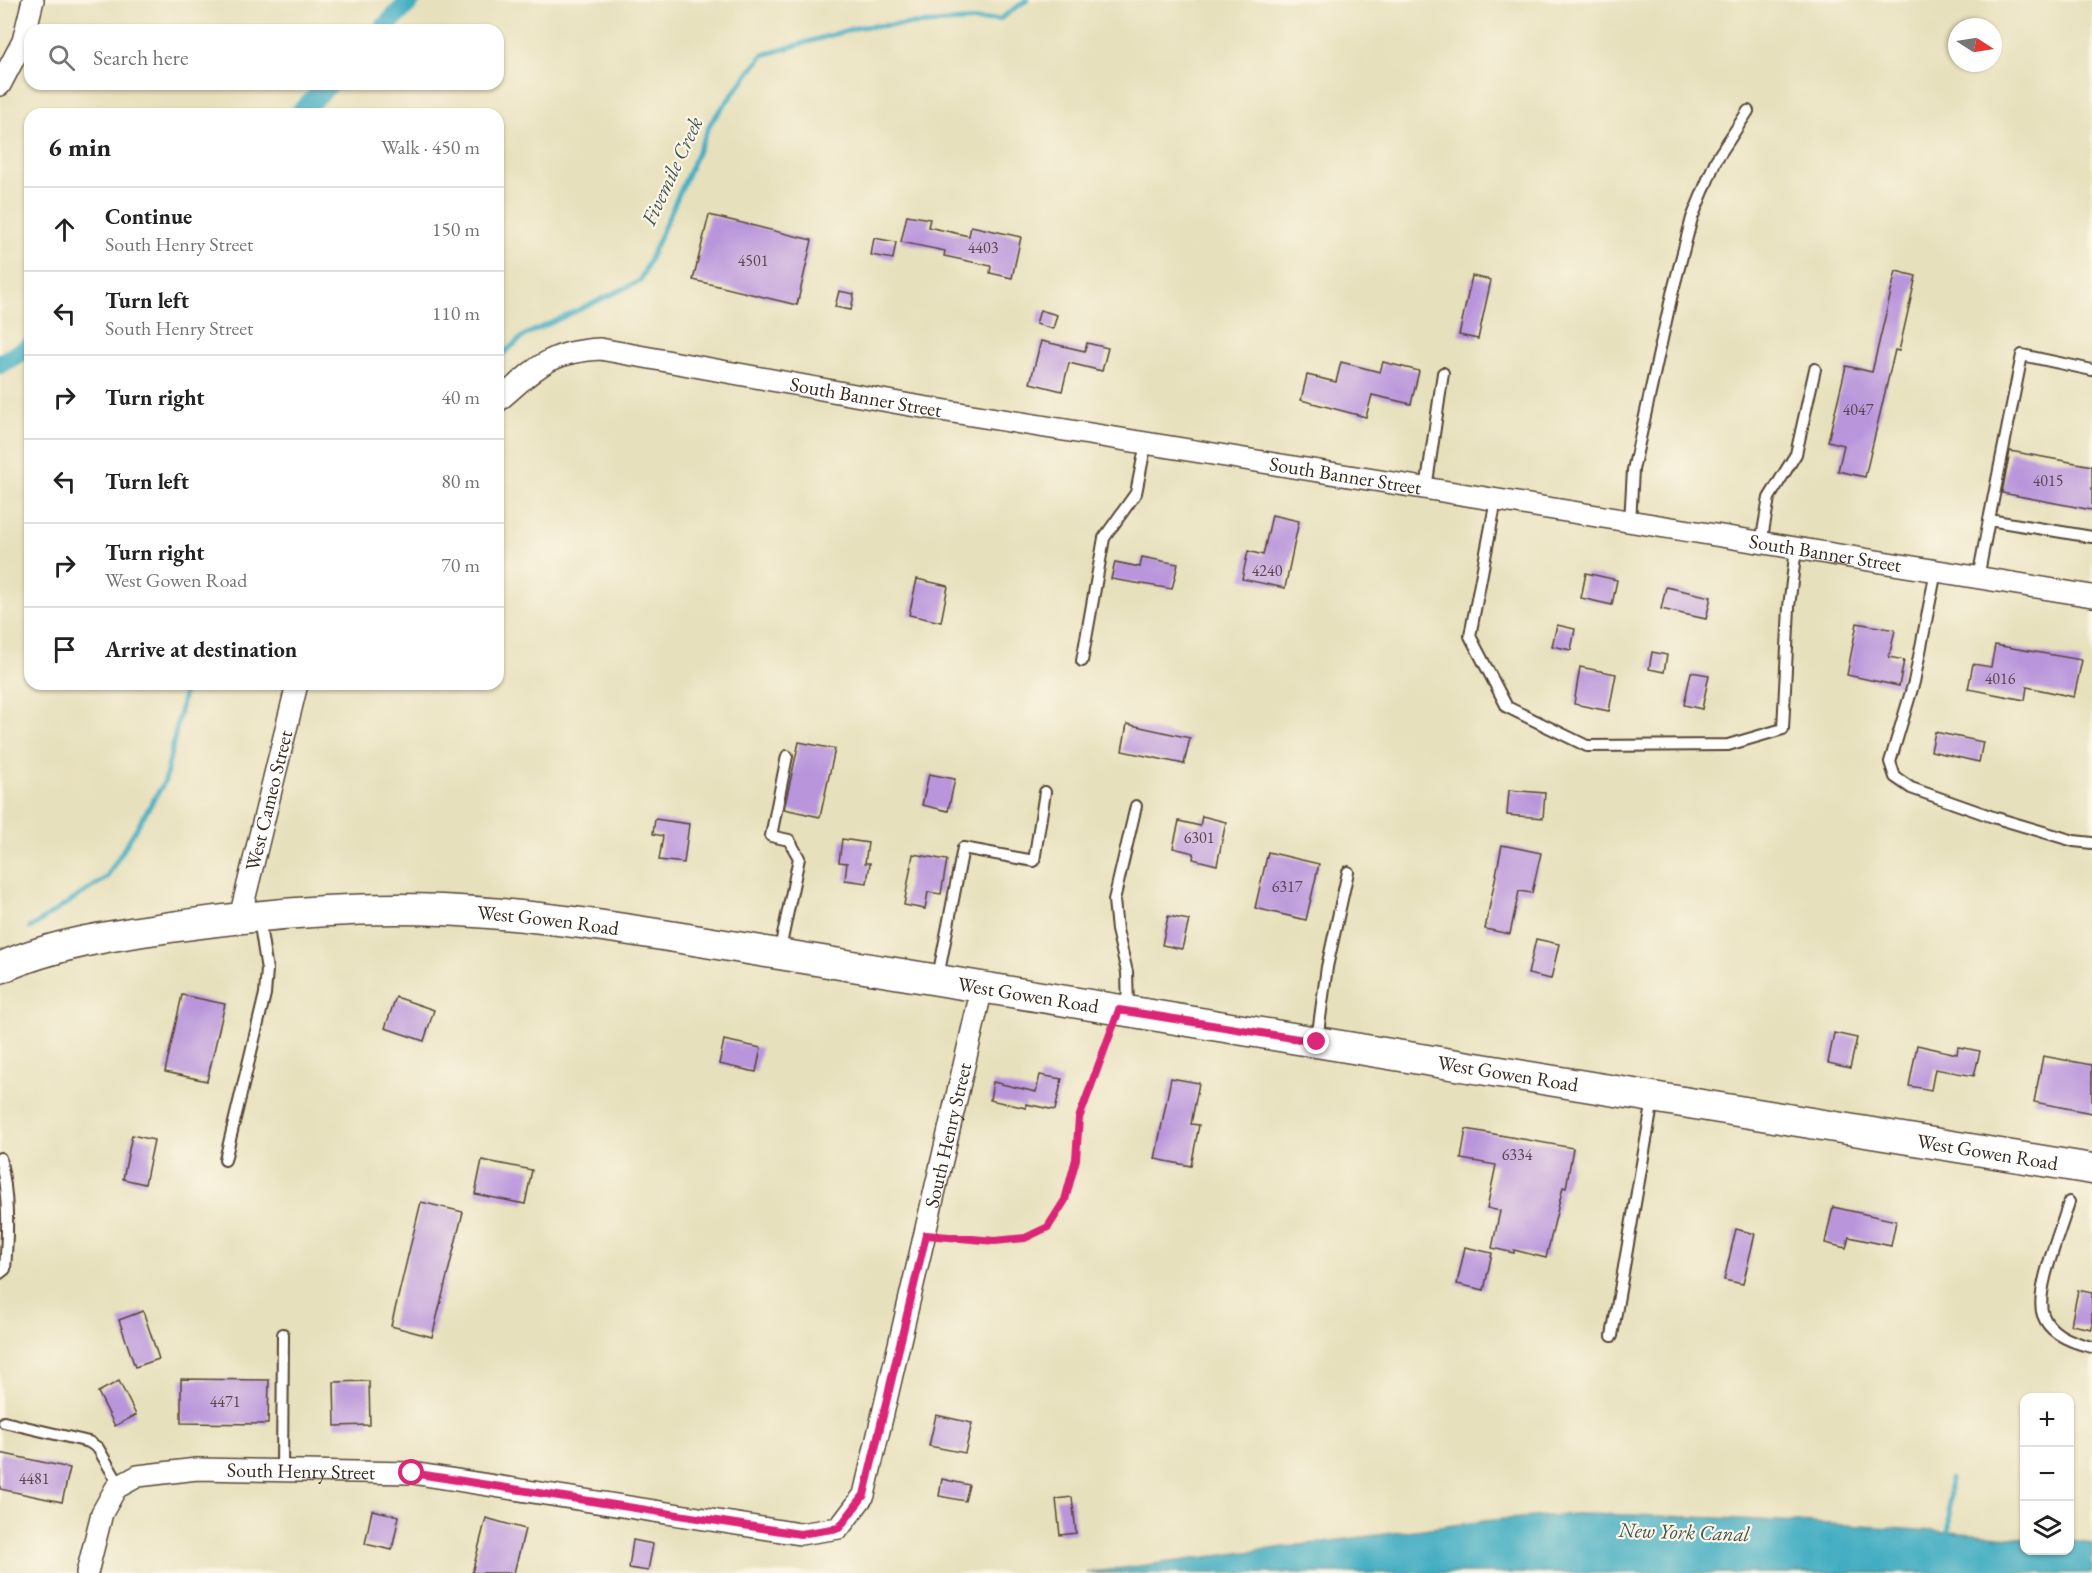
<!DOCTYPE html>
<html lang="en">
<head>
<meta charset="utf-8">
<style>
  :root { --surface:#fff; --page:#f2f2f2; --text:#222; --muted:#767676; --line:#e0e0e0 }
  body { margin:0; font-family:"EB Garamond",serif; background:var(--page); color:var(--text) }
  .controls { position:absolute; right:18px; bottom:18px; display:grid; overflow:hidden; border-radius:12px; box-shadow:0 2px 4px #0004 }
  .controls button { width:54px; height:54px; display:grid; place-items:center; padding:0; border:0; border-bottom:2px solid var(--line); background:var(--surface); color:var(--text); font:30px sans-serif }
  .compass { position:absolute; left:1948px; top:18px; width:54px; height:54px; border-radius:50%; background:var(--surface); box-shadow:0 2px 4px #0004; rotate:102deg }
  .stop { position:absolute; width:18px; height:18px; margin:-14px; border:4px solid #db2777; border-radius:50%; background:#fff }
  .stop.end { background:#db2777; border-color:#fff; box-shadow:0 2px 6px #0008 }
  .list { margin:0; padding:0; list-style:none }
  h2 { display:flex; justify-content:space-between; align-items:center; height:78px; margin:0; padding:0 24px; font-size:26px }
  h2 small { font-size:20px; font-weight:400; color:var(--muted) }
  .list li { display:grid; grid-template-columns:39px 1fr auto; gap:18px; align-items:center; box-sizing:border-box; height:84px; padding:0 24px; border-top:2px solid var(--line) }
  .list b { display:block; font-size:22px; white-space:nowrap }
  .list p { margin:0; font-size:20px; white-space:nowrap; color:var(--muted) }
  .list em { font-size:20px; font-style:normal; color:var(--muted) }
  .icon { flex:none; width:33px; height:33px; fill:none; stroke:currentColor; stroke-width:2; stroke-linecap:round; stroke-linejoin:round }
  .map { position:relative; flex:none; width:2092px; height:1573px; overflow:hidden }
  .search { position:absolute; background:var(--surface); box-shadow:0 2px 4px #0004; left:24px; top:24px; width:480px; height:66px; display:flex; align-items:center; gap:15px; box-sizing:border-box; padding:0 21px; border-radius:18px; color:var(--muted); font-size:22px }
  .panel { position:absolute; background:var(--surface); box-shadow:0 2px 4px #0004; left:24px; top:108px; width:480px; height:582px; border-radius:18px }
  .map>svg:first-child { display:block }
</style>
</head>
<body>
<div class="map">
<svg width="2092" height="1573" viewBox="0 0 2092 1573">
  <rect width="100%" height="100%" fill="#fcf5e5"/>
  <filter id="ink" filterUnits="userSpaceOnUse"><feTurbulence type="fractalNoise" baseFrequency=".0167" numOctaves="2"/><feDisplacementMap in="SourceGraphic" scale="12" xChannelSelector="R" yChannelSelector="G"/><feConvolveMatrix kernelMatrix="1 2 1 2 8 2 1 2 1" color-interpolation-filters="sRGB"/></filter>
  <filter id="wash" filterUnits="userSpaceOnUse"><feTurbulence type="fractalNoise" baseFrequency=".008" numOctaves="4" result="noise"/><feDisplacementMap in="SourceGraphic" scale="24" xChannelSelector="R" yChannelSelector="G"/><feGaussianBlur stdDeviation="1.35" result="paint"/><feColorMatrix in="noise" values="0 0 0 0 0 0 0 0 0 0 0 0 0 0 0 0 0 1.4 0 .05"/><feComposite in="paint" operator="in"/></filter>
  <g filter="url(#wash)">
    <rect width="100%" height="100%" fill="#e7e0bc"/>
    <!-- water -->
    <path fill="#43adc2" stroke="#3f6c70" stroke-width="1.5" d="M1577,1514C1727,1516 1875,1526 2024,1538V1550H2070V1541L2092,1544V1573H1086L1493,1520Z"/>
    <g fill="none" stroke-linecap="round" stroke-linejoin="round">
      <!-- stream -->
      <g stroke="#43adc2" stroke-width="5">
        <path d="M498,358L525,335L640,281L711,122L763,55L859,27L1000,19L1027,0"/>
        <path d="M30,928L106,878L165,781L186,684"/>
        <path d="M1949,1532L1950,1479"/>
      </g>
      <!-- canal -->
      <g stroke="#43adc2" stroke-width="20">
        <path d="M382,30L411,0"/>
        <path d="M299,114L329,84"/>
        <path d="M0,364L30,347"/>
      </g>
    </g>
    <g id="blocks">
      <!-- building -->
      <g fill="#b995dc">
        <path d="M709,215L812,240L797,305L693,280Z"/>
        <path d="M907,215L930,219L928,227L969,236L971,226L1021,237L1012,278L990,273L991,266L944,256L945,251L901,242Z"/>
        <path d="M874,238L896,242L893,259L871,255Z"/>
        <path d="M1896,271L1916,276L1899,351L1895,350L1865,477L1838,471L1844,445L1828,441L1846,366L1872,372Z"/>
        <path d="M1472,276L1491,280L1478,339L1459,335Z"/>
        <path d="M839,291L854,294L851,310L835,307Z"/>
        <path d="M1040,310L1057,315L1053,329L1036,324Z"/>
        <path d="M1041,341L1085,351L1087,343L1108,348L1102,371L1069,363L1062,391L1030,383Z"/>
        <path d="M1341,362L1380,372L1383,362L1419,371L1411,404L1372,395L1366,417L1301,400L1307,375L1336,382Z"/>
        <path d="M2010,451L2092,466V510L2002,493Z"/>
        <path d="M1272,515L1299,521L1285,588L1242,579L1248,551L1263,555Z"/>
        <path d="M1142,557L1178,564L1172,589L1111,579L1115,562L1140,567Z"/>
        <path d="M1586,573L1617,580L1612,605L1581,598Z"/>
        <path d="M917,579L948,586L941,622L909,615Z"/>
        <path d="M1666,587L1711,597L1706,619L1661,609Z"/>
        <path d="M1857,623L1895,630L1889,657L1904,660L1899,686L1847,675Z"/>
        <path d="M1557,625L1575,629L1571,650L1552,646Z"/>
        <path d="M1995,645L2082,660L2074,697L2027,687L2025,700L1968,689L1973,664L1991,667Z"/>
        <path d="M1652,652L1667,655L1664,672L1649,669Z"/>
        <path d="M1580,667L1616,674L1609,711L1574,704Z"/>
        <path d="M1691,672L1709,675L1702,709L1684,705Z"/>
        <path d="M1127,724L1190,738L1184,764L1122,751Z"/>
        <path d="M1935,732L1983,742L1979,762L1931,751Z"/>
        <path d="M799,742L835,749L820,817L784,809Z"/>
        <path d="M929,774L955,779L948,811L922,805Z"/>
        <path d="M1509,790L1545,793L1543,818L1507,815Z"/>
        <path d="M1202,816L1226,822L1217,865L1193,859L1194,853L1173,848L1179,821L1200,826Z"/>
        <path d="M655,819L689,824L684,863L659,860L663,836L653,834Z"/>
        <path d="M842,839L868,843L865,863H870L867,883L845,880L847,863L839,862Z"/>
        <path d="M1502,845L1541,853L1532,893L1519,891L1510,934L1485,929Z"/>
        <path d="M1268,852L1319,864L1306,920L1255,908Z"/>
        <path d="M913,854L947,860L941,894L928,892L925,909L904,905Z"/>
        <path d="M1168,916L1189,920L1182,949L1162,945Z"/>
        <path d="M1536,939L1559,944L1551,979L1528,974Z"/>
        <path d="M182,995L225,1004L207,1081L165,1072Z"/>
        <path d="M396,997L434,1010L424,1041L385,1028Z"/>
        <path d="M1834,1033L1857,1038L1850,1068L1828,1063Z"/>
        <path d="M724,1040L761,1048L756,1072L719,1064Z"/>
        <path d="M1917,1045L1957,1054L1958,1047L1980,1051L1974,1076L1935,1069L1931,1090L1909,1086Z"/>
        <path d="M2043,1056L2092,1065V1113L2034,1102Z"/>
        <path d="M1040,1075L1062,1079L1055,1110L1026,1104V1108L990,1100L993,1082L1036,1092Z"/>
        <path d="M1171,1078L1199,1083L1191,1124L1199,1125L1191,1166L1155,1159Z"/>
        <path d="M1466,1129L1573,1148L1566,1188L1563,1187L1546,1258L1514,1250V1253L1492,1248L1500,1211L1487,1208L1496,1165L1461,1159Z"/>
        <path d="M132,1135L154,1140L145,1184L123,1179Z"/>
        <path d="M482,1160L532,1170L525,1204L475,1194Z"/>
        <path d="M421,1202L463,1212L432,1337L391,1326Z"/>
        <path d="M1833,1207L1896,1221L1891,1246L1849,1237L1846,1248L1825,1243Z"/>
        <path d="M1736,1229L1755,1234L1743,1284L1724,1280Z"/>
        <path d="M1465,1247L1492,1253L1484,1290L1457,1284Z"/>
        <path d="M2078,1290L2092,1293V1329L2071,1325Z"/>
        <path d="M143,1311L159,1359L135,1367L119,1320Z"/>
        <path d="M181,1379L269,1380L268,1424L181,1423Z"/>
        <path d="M119,1381L136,1415L115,1426L98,1392Z"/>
        <path d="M369,1381L370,1425L335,1426L334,1382Z"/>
        <path d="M936,1415L972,1423L965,1453L929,1446Z"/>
        <path d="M0,1453L70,1468L62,1502L0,1489Z"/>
        <path d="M942,1479L969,1485L965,1501L939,1496Z"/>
        <path d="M1072,1497L1076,1533L1060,1535L1056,1499Z"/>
        <path d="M372,1510L399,1516L392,1550L365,1544Z"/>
        <path d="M486,1518L525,1529L514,1573H472Z"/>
        <path d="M633,1540L653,1544L648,1571L629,1568Z"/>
      </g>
    </g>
  </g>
  <g filter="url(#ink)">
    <use href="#blocks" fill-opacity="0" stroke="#554536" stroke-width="1.5"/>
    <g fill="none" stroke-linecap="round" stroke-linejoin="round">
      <!-- lane casing -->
      <g stroke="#554536" stroke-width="14">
        <g id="lane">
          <path d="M1426,489L1443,373"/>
          <path d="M1496,500L1470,636L1507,707L1587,746L1728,745L1783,729L1789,607L1796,548"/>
          <path d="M1989,520L2022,355L2092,370"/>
          <path d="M1630,522L1633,470L1672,294L1692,218L1716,160L1748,111"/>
          <path d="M1761,543L1769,498L1796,454L1815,369"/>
          <path d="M1936,571L1914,682L1890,762L1895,777L1911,788L1993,817L2074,841L2092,843"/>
          <path d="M1978,578L1989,520L2092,537"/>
          <path d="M1082,661L1104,538L1136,493L1146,443"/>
          <path d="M779,954L799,858L789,840L771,836L787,756"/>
          <path d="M938,977L963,848L1034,861L1045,792"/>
          <path d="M1128,1008L1127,972L1117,930L1114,900L1136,806"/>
          <path d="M1317,1040L1327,967L1348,872"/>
          <path d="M0,1158C9,1195 8,1231 5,1269L0,1273"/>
          <path d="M225,1160L265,994L267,970L259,919"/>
          <path d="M2069,1202C2062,1228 2034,1291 2043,1315C2050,1335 2074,1343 2092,1347"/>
          <path d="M1612,1336L1653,1100"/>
          <path d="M4,1422L89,1442L98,1448L120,1486"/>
          <path d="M282,1471L283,1334"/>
        </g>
      </g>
      <!-- street casing -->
      <g stroke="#554536" stroke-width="24">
        <g id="street">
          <path d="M0,85L23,41L33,0"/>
          <path id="s1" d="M498,401C537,368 547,352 600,349L910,405L2092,596"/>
          <path id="s2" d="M240,917L297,684"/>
          <path id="s3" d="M87,1573L102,1513L116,1488L138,1476L197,1469L412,1473L800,1534L839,1528L864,1495L982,988"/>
        </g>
      </g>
      <!-- secondary casing -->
      <g stroke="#554536" stroke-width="33">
        <g id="secondary">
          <path id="s4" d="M0,968C53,944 114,935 171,927C261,914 351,906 442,910C555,915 667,936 779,954L2092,1169"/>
        </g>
      </g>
      <!-- path -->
      <path stroke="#554536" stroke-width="3" stroke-dasharray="4.5 4.5" stroke-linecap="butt" d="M944,1237L995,1241L1025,1238L1049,1227L1065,1200L1076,1159L1079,1118L1112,1032"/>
      <!-- lane -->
      <use href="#lane" stroke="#fff" stroke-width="10"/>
      <!-- street -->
      <use href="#street" stroke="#fff" stroke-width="21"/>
      <!-- secondary -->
      <use href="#secondary" stroke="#fff" stroke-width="30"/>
    </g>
  </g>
  <g fill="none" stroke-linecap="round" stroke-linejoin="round" filter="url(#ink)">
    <!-- route -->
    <path stroke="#db2777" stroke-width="8" d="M412,1473L800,1534L839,1528L864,1495L926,1235L995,1241L1025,1238L1048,1227L1065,1200L1076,1159L1079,1118L1119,1010L1317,1042"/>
  </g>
  <g text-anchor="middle" stroke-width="4.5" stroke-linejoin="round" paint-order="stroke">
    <!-- number labels -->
    <g font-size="16" fill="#5a454e">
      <text x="983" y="253">4403</text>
      <text x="753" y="266">4501</text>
      <text x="1858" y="415">4047</text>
      <text x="2048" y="486">4015</text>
      <text x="1267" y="576">4240</text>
      <text x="2000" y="684">4016</text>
      <text x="1199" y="843">6301</text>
      <text x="1287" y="892">6317</text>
      <text x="1517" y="1160">6334</text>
      <text x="225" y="1407">4471</text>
      <text x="34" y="1484">4481</text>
    </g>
    <!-- street labels -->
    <g font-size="20" fill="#3b2a1e" stroke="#fcf5e5">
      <text dy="7" stroke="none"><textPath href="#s1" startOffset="388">South Banner Street</textPath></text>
      <text dy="7" stroke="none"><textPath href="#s1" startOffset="874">South Banner Street</textPath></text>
      <text dy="7" stroke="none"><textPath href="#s1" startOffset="1360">South Banner Street</textPath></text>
      <text dy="7" stroke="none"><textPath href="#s2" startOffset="120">West Cameo Street</textPath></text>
      <text dy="7" stroke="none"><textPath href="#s4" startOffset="555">West Gowen Road</textPath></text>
      <text dy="7" stroke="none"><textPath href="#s4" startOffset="1041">West Gowen Road</textPath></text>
      <text dy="7" stroke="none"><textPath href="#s4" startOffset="1527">West Gowen Road</textPath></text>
      <text dy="7" stroke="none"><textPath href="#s3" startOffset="1233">South Henry Street</textPath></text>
      <text dy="7" stroke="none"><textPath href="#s4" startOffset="2013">West Gowen Road</textPath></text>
      <text dy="7" stroke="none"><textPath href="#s3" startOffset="279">South Henry Street</textPath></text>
    </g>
    <!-- water labels -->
    <g font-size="21" font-style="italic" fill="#3e5857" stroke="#fcf5e5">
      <text transform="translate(672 171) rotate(-65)" y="7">Fivemile Creek</text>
      <text transform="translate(1684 1532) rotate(2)" y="7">New York Canal</text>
    </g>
  </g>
</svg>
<div class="controls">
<button>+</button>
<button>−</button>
<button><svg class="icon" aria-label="layers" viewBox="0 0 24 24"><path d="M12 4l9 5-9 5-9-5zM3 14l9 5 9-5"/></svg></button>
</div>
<svg class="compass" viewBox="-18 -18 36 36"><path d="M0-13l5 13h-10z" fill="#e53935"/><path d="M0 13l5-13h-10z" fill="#767676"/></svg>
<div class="stop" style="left:412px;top:1473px"></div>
<div class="stop end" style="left:1317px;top:1042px"></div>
<div class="search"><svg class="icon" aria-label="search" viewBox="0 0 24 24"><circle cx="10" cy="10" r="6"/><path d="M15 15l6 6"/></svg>Search here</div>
<section class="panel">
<h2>6 min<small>Walk · 450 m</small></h2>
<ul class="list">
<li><svg class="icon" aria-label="ahead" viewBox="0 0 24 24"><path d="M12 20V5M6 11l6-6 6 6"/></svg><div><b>Continue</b><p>South Henry Street</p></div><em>150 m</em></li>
<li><svg class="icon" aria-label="left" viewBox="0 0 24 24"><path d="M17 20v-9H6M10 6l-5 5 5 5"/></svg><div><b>Turn left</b><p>South Henry Street</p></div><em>110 m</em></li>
<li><svg class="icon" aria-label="right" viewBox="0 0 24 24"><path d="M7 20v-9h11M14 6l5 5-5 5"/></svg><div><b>Turn right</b></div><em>40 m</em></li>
<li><svg class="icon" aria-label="left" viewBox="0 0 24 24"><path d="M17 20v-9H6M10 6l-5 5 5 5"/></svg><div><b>Turn left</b></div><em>80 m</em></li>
<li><svg class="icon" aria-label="right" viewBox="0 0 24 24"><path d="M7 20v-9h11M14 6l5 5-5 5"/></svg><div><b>Turn right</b><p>West Gowen Road</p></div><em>70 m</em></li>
<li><svg class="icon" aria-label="arrive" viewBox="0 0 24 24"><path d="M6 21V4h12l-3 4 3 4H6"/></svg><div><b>Arrive at destination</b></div></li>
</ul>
</section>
</div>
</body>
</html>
